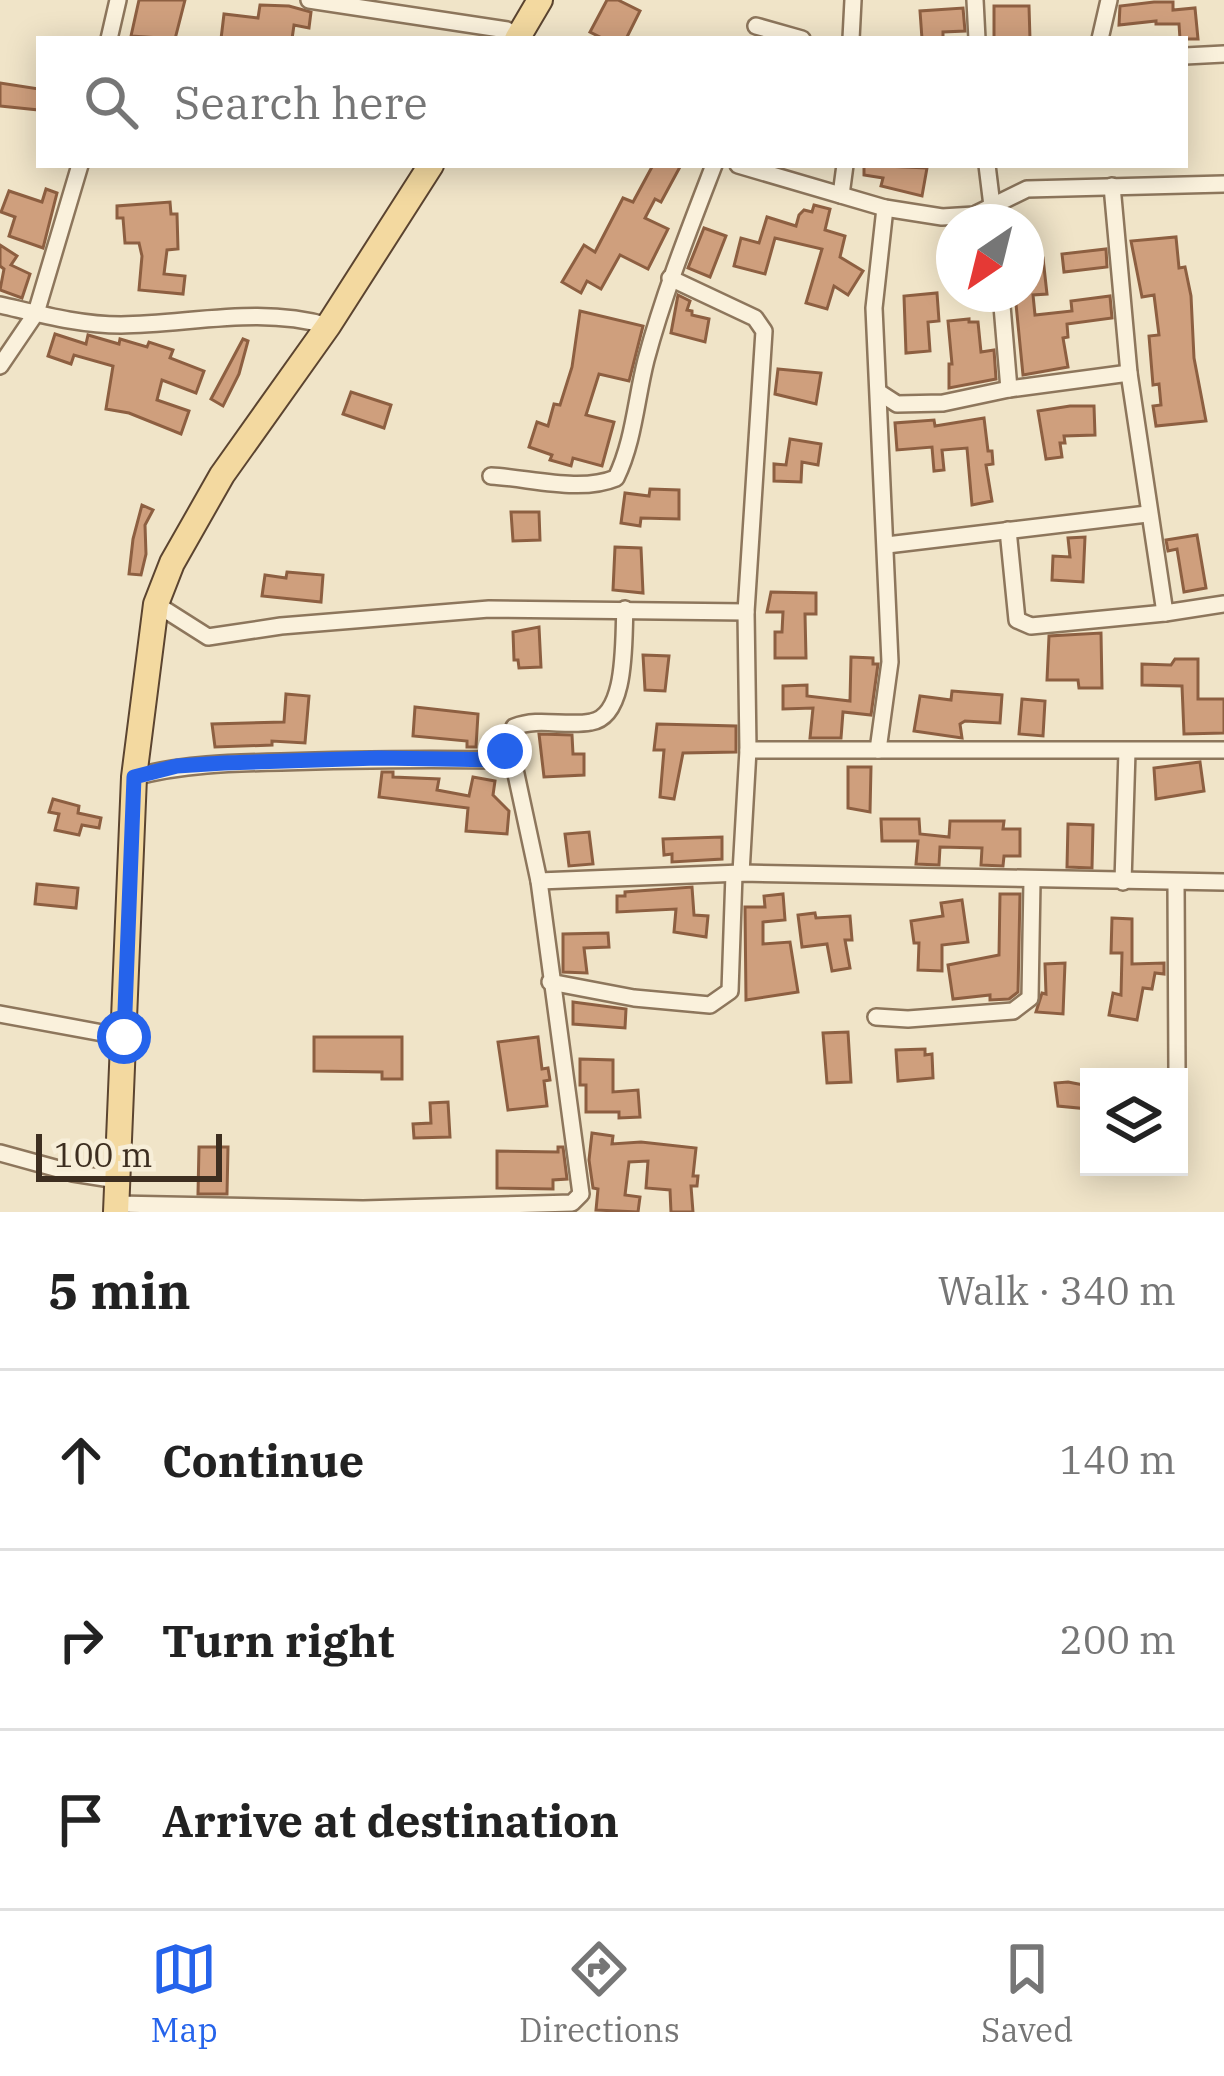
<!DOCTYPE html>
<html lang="en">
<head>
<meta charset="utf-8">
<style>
  :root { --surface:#fff; --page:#f6f6f6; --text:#222; --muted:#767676; --line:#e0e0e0; --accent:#2563eb }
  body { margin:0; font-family:"IBM Plex Serif",serif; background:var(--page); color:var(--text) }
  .controls { position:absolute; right:36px; bottom:36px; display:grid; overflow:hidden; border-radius:0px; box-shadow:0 6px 30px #0003 }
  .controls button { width:108px; height:108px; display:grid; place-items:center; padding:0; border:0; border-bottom:3px solid var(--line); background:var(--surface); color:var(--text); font:60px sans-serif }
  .compass { position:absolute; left:936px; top:204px; width:108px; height:108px; border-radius:50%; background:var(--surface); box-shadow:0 6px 30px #0003; rotate:215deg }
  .scale { position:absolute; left:36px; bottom:30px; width:186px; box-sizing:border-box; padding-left:12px; border:6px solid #3d2e20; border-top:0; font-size:33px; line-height:42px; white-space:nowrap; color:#3d2e20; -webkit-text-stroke:9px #f7eed8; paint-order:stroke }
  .stop { position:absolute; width:36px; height:36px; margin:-27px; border:9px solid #2563eb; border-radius:50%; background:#fff }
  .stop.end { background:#2563eb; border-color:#fff; box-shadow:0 3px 12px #0008 }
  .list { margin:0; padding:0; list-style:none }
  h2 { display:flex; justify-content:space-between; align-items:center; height:156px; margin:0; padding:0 48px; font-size:51px }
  h2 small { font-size:39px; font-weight:400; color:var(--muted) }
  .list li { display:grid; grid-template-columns:78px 1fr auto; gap:36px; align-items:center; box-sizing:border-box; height:180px; padding:0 48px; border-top:3px solid var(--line) }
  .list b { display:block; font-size:45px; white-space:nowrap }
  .list em { font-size:39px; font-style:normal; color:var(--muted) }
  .icon { flex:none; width:66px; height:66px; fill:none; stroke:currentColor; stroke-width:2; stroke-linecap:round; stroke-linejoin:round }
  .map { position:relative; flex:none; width:1224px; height:1212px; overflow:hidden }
  .search { position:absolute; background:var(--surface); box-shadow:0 6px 30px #0003; left:36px; right:36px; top:36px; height:132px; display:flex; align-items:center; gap:30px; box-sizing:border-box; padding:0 42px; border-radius:0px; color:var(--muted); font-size:45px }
  .sheet { height:696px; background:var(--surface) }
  nav { display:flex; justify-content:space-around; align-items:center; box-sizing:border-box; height:168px; border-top:3px solid var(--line); background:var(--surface); font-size:33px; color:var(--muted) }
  nav a { display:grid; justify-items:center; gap:6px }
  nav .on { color:var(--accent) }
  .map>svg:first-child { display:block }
</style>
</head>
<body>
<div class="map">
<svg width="1224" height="1212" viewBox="0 0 1224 1212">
  <rect width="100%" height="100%" fill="#f0e4c8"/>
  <!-- building -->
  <g fill="#cf9f7d" stroke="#8d5f41" stroke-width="3">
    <path d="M139,0H185L175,39L131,36Z"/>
    <path d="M607,0H618L640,11L626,39H604L590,32Z"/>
    <path d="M1154,2H1173V10L1195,8L1198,39H1180L1179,24H1156V21L1119,25L1120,6Z"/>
    <path d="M260,5L289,6L311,12L309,28L294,25L292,39H221L224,14L258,18Z"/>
    <path d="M994,6H1029L1030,39H994Z"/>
    <path d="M963,8L965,31L943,32V39H922L920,11Z"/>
    <path d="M0,83L39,89V110L0,106Z"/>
    <path d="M653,165H681L661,202L655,199L645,218L668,229L648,269L620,255L601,289L587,281L581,293L562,282L584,245L595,252L623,198L633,202Z"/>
    <path d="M864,165L927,168L922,196L881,186L883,178L864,175Z"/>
    <path d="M46,189L57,193L43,248L9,236L15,217L1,212L9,191L42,202Z"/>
    <path d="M170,202L171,214H177L178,249L167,250L164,274L185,276L183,294L139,290L142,256L139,243H125L123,218H117V206Z"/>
    <path d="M814,205L830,209L825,230L845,236L840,257L863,271L848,295L834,286L827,309L806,303L822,249L775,238L765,274L734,266L741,238L759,243L767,217L796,226L799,215L804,210L812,212Z"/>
    <path d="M704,228L726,236L710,277L688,268Z"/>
    <path d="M1176,237L1179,268L1185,267L1191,296L1194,358L1206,421L1156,426L1153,406L1161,405L1159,384L1153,385L1149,336L1159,335L1154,295L1142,297L1131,241Z"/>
    <path d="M0,245L17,256L11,265L30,274L22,298L0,290L4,269L0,266Z"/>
    <path d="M1106,249L1107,267L1064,272L1062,254Z"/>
    <path d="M1043,258L1047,294L1033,295L1035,315L1072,311L1071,301L1110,296L1112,318L1067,324L1068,337L1063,338L1068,367L1023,375L1015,294H1026V259Z"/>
    <path d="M937,293L939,321L928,322L930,351L906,353L904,296Z"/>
    <path d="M678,295L690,301L687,310L692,311V315L709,319L705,342L671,333Z"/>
    <path d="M580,311L643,326L629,381L599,374L586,415L614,422L602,466L573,458L571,466L550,460L552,455L529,447L537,422L548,426L554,404L560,405L572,367Z"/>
    <path d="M969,319V322H978L981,352L994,350L996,379L949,388V364H952L948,321Z"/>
    <path d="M55,334L86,344L88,335L119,344L120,339L147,347L149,342L173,350L170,358L204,371L196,393L162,380L157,400L189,411L181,434L129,413L106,409L113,366L74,355L71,364L48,356Z"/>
    <path d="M243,339L248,341L239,374L223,406L211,399Z"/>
    <path d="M778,369L821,373L816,404L775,394Z"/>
    <path d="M351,392L391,405L384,428L343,414Z"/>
    <path d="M1070,406H1094L1095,435L1064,436L1065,443H1060L1062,457L1046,459L1038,411Z"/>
    <path d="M984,418L988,451H992L993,464L986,465L992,501L972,505L967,448L942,450L944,470L934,471L932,447L897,450L895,423L934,420L935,426Z"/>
    <path d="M790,439L821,444L818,465L802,462L801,482L774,481V464L786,465Z"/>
    <path d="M650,489L679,490V519L641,518L640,526L621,523L625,493L649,496Z"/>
    <path d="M142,505L153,510L145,525L146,554L141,575L129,574L133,539Z"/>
    <path d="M511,512H539L540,540L513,541Z"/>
    <path d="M1197,535L1206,588L1184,592L1177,549L1168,551L1166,540Z"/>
    <path d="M1085,537L1083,582L1052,580L1053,556L1070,557L1068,538Z"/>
    <path d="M615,547L641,548L643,593L613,590Z"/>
    <path d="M287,572L323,575L321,602L262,596L265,575L286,578Z"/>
    <path d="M771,592L816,593V614H805L806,658H775V632H782L783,612H767Z"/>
    <path d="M539,627L541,667L519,668L518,660H514L513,632Z"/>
    <path d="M1101,633L1102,688H1079L1078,680H1047L1049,636Z"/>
    <path d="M643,655L669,656L665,691L645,690Z"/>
    <path d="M851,657L873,658V664H878L871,715L843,712L841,738H810L813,708L783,709V686L807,685V696L850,701Z"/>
    <path d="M1175,659H1198V699H1224V733L1184,734L1182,686L1142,685V664L1171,665Z"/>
    <path d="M952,691L1002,695L1000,723L965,721L960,724L962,738L914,731L920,696L951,700Z"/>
    <path d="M286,694L309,696L305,743L272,741V745L215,747L212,724L284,722Z"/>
    <path d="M1022,699L1045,701L1043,736L1019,734Z"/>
    <path d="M415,707L478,714L476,747H467V741L413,736Z"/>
    <path d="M657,724L736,726V752L683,753L674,799L660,797L664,750H654Z"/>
    <path d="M539,734L572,735L573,754H584V775L544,777Z"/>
    <path d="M1200,762L1204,791L1156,799L1154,768Z"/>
    <path d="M848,767H871L870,812L848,808Z"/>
    <path d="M382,772H393V777L439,779L437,790L469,796L473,777L495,781L493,795L509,811L507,834L466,831L468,808L379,797Z"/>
    <path d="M53,799L79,806L78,813L101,818L99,828L82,825L79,835L55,830L59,814L49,812Z"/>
    <path d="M881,819H919L920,834L949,837L950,821H1004L1003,829H1020V856H1004L1003,866L981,865L982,848L940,847L939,865L916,864L918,841H882Z"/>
    <path d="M1068,824L1093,825L1092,868L1067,867Z"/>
    <path d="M589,832L593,864L569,866L565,834Z"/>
    <path d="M722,837V859L672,862V854L664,855L663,839Z"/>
    <path d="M37,884L78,888L76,908L35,904Z"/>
    <path d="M692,887L694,915L708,916L706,937L674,932L676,909L617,912V896H625V892Z"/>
    <path d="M783,894L785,920L763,922V944L790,942L798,992L746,1000L745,907H765L764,896Z"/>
    <path d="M1000,894H1020L1018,992L1009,999L990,1000V995L953,999L948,965L999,955Z"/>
    <path d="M962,900L968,942L942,945V971L918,970L919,943H914L911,921L943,916L941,903Z"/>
    <path d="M815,913L816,918L850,916L852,940H845L850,968L832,971L827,944L802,947L798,915Z"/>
    <path d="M1112,918L1132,919V964L1164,963V974L1155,973L1152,989L1143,988L1137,1020L1109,1015L1113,993L1121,995L1122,953H1111Z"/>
    <path d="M608,933L609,947L584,948L587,973L563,972V934Z"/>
    <path d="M1065,963L1063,1014L1036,1012L1042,993L1046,994L1045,964Z"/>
    <path d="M573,1002L626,1009L625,1028L573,1024Z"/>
    <path d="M848,1032L851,1082L827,1083L823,1033Z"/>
    <path d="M314,1037H402V1079H382V1072L314,1071Z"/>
    <path d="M538,1037L542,1069L548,1068L550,1080L544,1081L547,1106L508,1110L498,1042Z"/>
    <path d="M925,1049V1055L932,1054L933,1078L898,1081L896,1050Z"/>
    <path d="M580,1059L613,1060V1092L638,1090L640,1117L619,1118V1112H586V1085H580Z"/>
    <path d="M1068,1082L1089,1086V1109L1058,1106L1055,1083Z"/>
    <path d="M448,1102L450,1137L414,1138L413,1124L431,1123L430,1103Z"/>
    <path d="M592,1133L613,1136L612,1144L641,1142L696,1148L693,1176H698L697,1186H691L693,1212H671L670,1190L646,1188L648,1161L629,1162L625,1195L640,1197L638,1212L596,1210L598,1189L593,1188L589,1160Z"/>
    <path d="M199,1147H228L227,1194H198Z"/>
    <path d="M558,1147H563L567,1179L553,1180V1189L497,1188V1151L558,1152Z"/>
  </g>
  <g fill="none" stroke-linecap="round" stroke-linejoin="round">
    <!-- minor casing -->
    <g stroke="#8d765c" stroke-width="20">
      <g id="minor">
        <path d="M309,0L507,30"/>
        <path d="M975,0L977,39"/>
        <path d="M756,26L802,39"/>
        <path d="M109,39L118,0"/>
        <path d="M851,39L853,0"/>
        <path d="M1100,39L1109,0"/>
        <path d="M1185,56L1224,54"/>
        <path d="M738,165L885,208L942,217L974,215L1027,189L1224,184"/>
        <path d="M987,165L994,222"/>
        <path d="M1112,186L1129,373L1165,613L1224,604"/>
        <path d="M841,195L845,165"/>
        <path d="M670,278L755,318L764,331L746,612L748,750L741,873"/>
        <path d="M1001,294L1009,389"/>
        <path d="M0,305C40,314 80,325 121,325C191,324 260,306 328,326"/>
        <path d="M0,366L36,313L80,165"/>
        <path d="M880,393L897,404L943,403L1009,389L1129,373"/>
        <path d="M491,476C530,478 580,493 616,478C634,441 636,399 646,360C664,293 689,230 714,165"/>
        <path d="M1008,530L1017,620L1031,626L1165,613"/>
        <path d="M887,545L1147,514"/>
        <path d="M156,604L208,637L281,626L489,609L746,612"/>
        <path d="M748,750H1224"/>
        <path d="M878,750L890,662L874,308L885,208"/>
        <path d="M503,760L514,727C539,717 565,727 591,722C628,716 623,638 625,609"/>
        <path d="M539,881L741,873L1224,882"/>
        <path d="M1123,882L1127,751"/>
        <path d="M1176,883L1177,1071"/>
        <path d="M550,982L634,998L710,1005L730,991L734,874"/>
        <path d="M0,1014L124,1037"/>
        <path d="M876,1017L908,1019L1013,1011L1030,998L1032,881"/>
        <path d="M0,1153L73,1173L117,1180"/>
        <path d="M116,1204L363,1209L572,1203L581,1194L539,881L513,760C436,759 359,759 281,762C230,763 183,764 134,777"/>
      </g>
    </g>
    <!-- primary casing -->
    <g stroke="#5b4430" stroke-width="28">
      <g id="primary">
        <path d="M517,39L540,0"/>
        <path d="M116,1212L134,777L156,604L172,563L222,475L328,326L431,165"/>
      </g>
    </g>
    <!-- minor -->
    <use href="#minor" stroke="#faf1dc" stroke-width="15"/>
    <!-- primary -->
    <use href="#primary" stroke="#f3d9a0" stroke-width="24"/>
  </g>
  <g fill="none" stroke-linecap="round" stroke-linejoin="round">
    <!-- route -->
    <path stroke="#2563eb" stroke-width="15" d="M124,1037L134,777L177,766L224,763L378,758L503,760L505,751"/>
  </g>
</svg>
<div class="controls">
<button><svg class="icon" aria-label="layers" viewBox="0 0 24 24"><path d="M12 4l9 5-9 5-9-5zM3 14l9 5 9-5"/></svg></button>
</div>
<svg class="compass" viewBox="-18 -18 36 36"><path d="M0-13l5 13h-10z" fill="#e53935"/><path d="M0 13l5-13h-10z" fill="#767676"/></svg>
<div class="scale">100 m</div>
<div class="stop" style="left:124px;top:1037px"></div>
<div class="stop end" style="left:505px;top:751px"></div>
<div class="search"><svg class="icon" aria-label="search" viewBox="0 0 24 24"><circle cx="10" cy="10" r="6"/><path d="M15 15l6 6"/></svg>Search here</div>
</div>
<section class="sheet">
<h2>5 min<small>Walk · 340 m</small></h2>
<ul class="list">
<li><svg class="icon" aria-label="ahead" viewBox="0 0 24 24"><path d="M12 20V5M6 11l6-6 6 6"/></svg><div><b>Continue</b></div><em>140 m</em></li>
<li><svg class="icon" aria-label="right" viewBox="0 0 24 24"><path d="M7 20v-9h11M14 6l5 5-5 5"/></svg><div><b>Turn right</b></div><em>200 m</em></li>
<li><svg class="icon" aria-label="arrive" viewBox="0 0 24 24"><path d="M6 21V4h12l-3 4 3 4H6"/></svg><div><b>Arrive at destination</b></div></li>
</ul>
</section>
<nav>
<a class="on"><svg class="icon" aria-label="map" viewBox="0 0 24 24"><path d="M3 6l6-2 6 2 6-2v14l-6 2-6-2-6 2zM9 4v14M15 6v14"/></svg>Map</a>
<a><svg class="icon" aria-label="directions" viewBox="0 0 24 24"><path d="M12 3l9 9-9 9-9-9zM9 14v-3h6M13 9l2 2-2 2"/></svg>Directions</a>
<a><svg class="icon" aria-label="saved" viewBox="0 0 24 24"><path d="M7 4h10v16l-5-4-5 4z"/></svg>Saved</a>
</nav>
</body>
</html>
